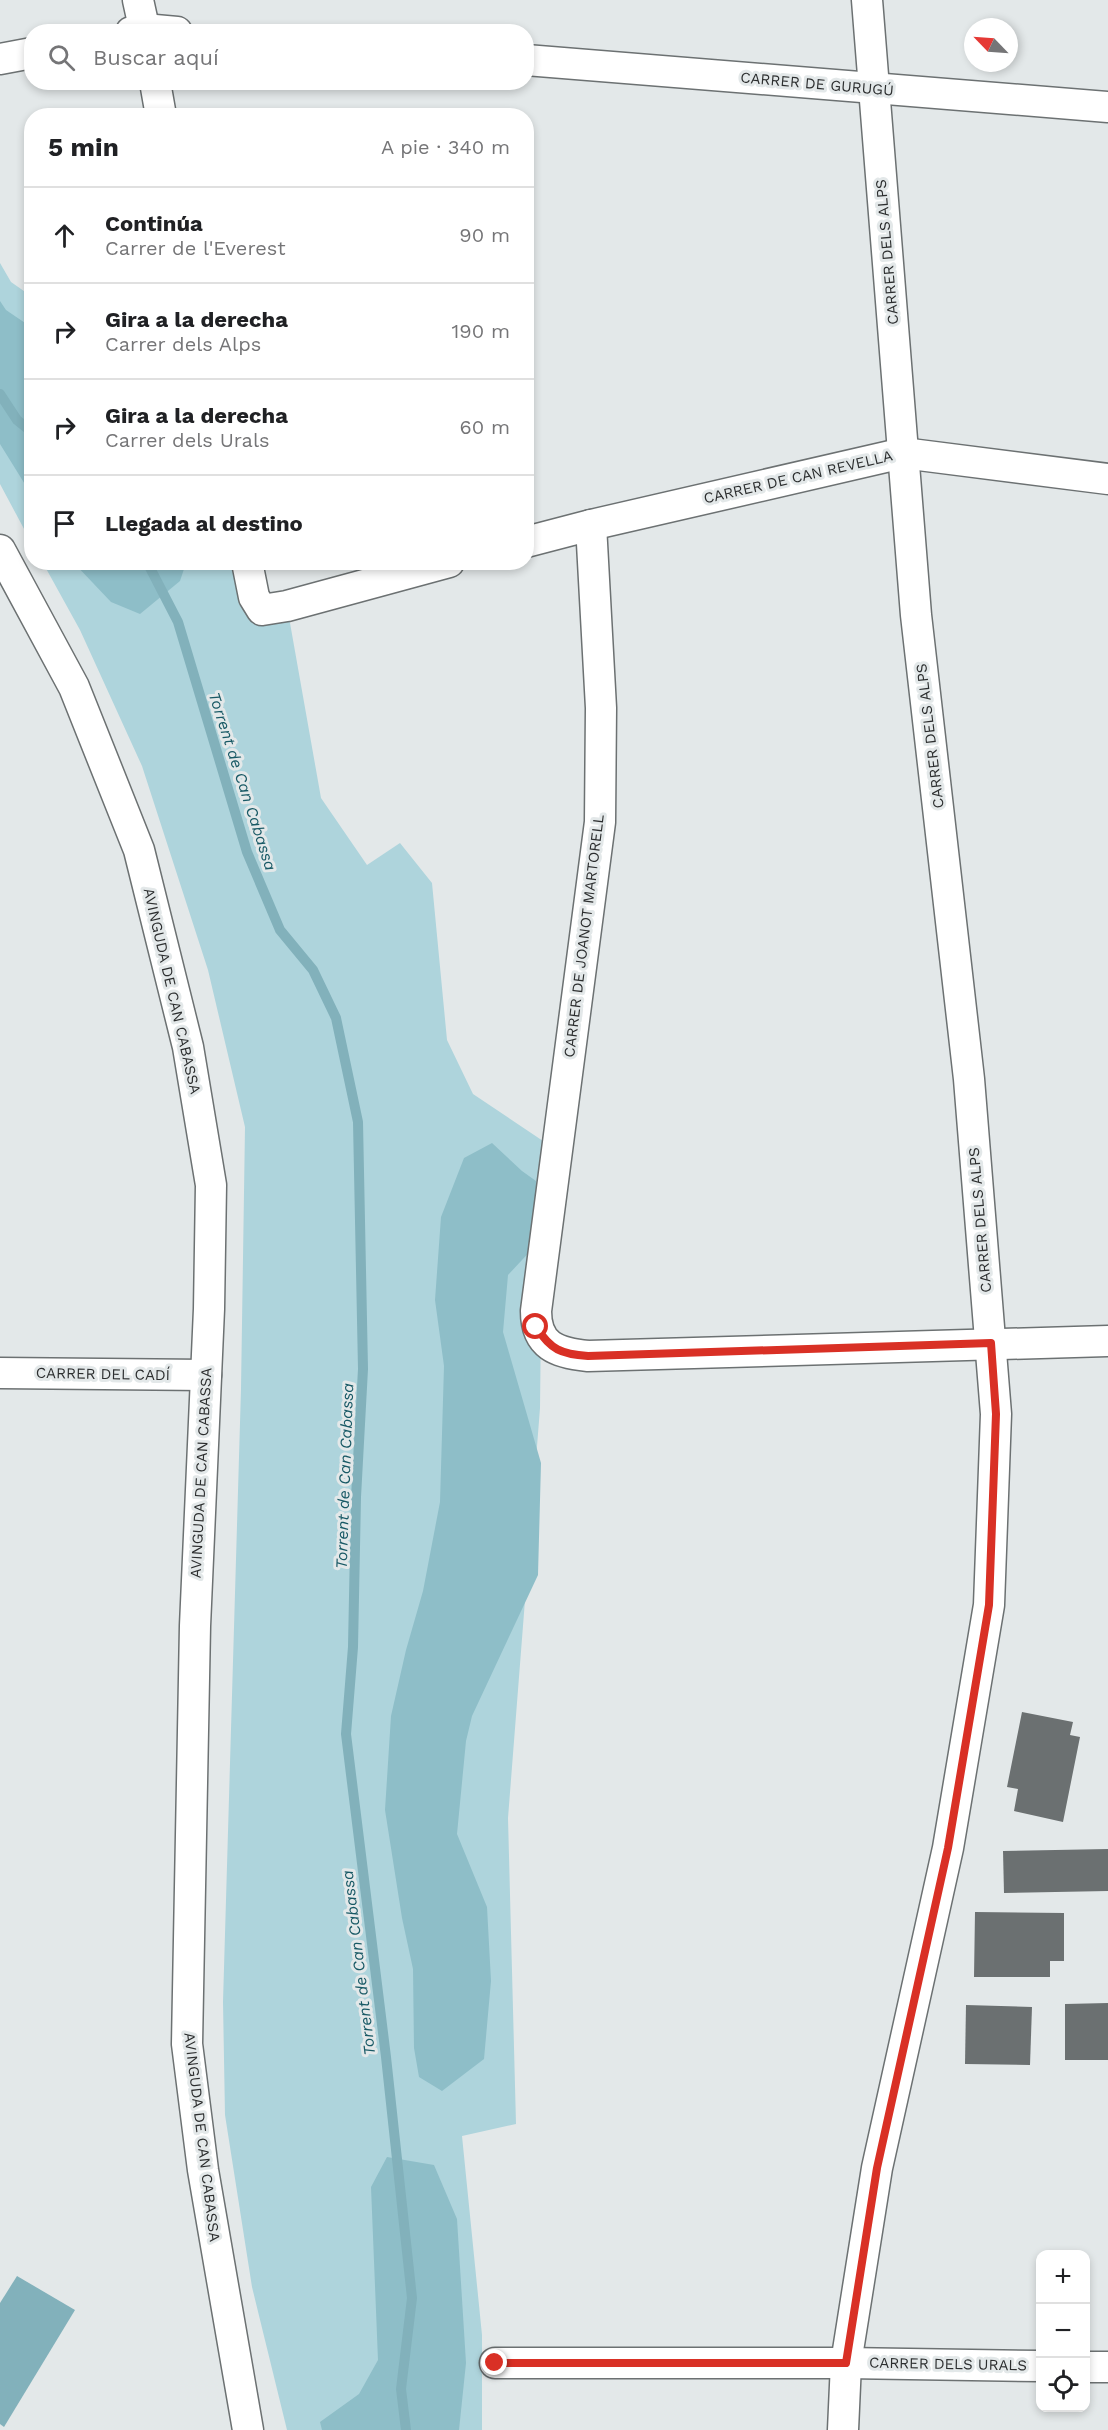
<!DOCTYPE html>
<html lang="es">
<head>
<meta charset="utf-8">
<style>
  :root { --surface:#fff; --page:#f6f6f6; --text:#202124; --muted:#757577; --line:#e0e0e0 }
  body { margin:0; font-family:"Work Sans",sans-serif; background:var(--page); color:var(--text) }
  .controls { position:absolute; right:18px; bottom:18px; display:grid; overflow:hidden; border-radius:12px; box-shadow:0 3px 9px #0003 }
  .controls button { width:54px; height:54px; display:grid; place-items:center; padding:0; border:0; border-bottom:2px solid var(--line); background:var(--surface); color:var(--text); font:30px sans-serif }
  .compass { position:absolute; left:964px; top:18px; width:54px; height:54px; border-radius:50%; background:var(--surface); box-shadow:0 3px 9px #0003; rotate:295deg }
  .stop { position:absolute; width:18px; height:18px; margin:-14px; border:4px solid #d93025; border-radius:50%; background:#fff }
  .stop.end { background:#d93025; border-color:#fff; box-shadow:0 2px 6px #0008 }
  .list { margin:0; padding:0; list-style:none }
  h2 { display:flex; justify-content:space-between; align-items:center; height:78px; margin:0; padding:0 24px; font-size:26px }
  h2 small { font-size:20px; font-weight:400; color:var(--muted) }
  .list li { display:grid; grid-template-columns:39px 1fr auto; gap:18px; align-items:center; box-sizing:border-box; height:96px; padding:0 24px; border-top:2px solid var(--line) }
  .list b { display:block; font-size:22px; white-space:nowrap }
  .list p { margin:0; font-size:20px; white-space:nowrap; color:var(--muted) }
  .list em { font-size:20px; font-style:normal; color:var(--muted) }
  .icon { flex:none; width:33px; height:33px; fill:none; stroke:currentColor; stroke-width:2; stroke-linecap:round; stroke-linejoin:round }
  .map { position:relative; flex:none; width:1108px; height:2430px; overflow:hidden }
  .search { position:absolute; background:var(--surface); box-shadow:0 3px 9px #0003; left:24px; top:24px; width:510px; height:66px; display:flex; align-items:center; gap:15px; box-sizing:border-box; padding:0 21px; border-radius:24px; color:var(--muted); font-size:22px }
  .panel { position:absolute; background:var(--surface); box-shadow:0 3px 9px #0003; left:24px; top:108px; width:510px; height:462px; border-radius:24px }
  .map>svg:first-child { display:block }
</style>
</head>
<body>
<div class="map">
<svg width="1108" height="2430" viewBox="0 0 1108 2430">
  <rect width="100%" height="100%" fill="#e3e8e9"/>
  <!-- green -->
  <g fill="#aed4dc">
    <path d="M0,263L11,282L31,296V542L0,484Z"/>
    <path d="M43,563H247L254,597L287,606L321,798L367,865L400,843L432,883L447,1040L473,1094L543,1141L540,1408L508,1818L516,2124L462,2136L482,2335V2430H287L252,2287L225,2115L223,2002L241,1389L245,1127L208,970L142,766L80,630Z"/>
  </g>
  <!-- forest -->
  <g fill="#8ebec8">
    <path d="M0,301L6,310L31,327V494L0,444Z"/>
    <path d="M74,563H186L180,581L140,614L111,602Z"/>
    <path d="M492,1143L522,1171L536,1181V1245L508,1275L503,1332L541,1463L538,1575L472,1716L466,1741L457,1834L487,1907L491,1981L484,2059L442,2091L419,2077L414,2048L413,1969L402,1918L385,1810L391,1716L406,1650L423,1591L440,1502L444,1366L435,1300L441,1217L464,1158Z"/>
    <path d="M387,2157L434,2165L457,2219L466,2363L459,2430H322L320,2422L359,2394L378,2360L371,2187Z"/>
  </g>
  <!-- water -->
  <path fill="#82b1bb" d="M17,2276L75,2310L4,2427L0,2424V2303Z"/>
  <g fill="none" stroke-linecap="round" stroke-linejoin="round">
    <!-- stream -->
    <g stroke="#82b1bb" stroke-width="10">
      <path d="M0,394L17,420L32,432"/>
      <path d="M147,562L178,622L247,852L280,930L313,970L336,1018L358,1122L363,1369L356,1497L353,1647L346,1734L386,2057L412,2298L401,2389L406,2430"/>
    </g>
  </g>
  <!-- building -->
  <g fill="#6b7071">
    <path d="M1022,1712L1073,1722L1070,1735L1080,1737L1063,1822L1014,1811L1018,1789L1007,1787Z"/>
    <path d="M1108,1849V1891L1004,1893L1003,1851Z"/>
    <path d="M975,1912L1064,1913V1961H1050V1977H974Z"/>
    <path d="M1108,2003V2060H1065V2004Z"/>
    <path d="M966,2005L1032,2007L1030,2065L965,2064Z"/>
  </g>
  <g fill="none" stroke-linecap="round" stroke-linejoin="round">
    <!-- minor casing -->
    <g stroke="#6c7172" stroke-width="33">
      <g id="minor">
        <path d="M138,0L145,32"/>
        <path d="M131,32L144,29L177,32"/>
        <path d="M0,59L32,53"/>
        <path d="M526,60L1108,107"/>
        <path d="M155,82L161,116"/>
        <path d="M591,525L601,708L600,822L536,1311C536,1346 557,1353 588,1356L1108,1341"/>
        <path d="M526,542L591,525L903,453L1108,479"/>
        <path d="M0,550L74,687L139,850L188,1047L211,1185L209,1309L195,1626L187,2044L203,2170L248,2430"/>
        <path d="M247,562L254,597L262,610L287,606L449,562"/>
        <path d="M0,1373L206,1375"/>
        <path d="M495,2363H846L1040,2366"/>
        <path d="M1086,2367H1108"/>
        <path d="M843,2430L846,2363L877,2168L948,1848L989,1605L996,1414L969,1079L916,615L867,0"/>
      </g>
    </g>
    <!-- minor -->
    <use href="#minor" stroke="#fff" stroke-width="30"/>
  </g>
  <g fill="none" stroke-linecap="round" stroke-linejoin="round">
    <!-- route -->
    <path stroke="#d93025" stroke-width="8" d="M495,2363H846L877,2168L948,1848L989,1605L996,1414L991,1343L588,1356C561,1354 551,1350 536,1327"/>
  </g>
  <g text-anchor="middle" stroke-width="6" stroke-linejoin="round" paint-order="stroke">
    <!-- street labels -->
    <g font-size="15" fill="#2c2e2f" stroke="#e3e8e9">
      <text transform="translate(817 84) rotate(5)" y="5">CARRER DE GURUGÚ</text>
      <text transform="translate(887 252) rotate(-95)" y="5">CARRER DELS ALPS</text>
      <text transform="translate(798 477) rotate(-13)" y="5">CARRER DE CAN REVELLA</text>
      <text transform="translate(930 736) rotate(-97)" y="5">CARRER DELS ALPS</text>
      <text transform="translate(584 936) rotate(-83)" y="5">CARRER DE JOANOT MARTORELL</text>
      <text transform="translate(172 991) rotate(77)" y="5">AVINGUDA DE CAN CABASSA</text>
      <text transform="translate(980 1220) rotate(-95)" y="5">CARRER DELS ALPS</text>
      <text transform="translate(103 1374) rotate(1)" y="5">CARRER DEL CADÍ</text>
      <text transform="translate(201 1473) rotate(-87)" y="5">AVINGUDA DE CAN CABASSA</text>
      <text transform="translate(202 2137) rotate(83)" y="5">AVINGUDA DE CAN CABASSA</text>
      <text transform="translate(948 2364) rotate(1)" y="5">CARRER DELS URALS</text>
    </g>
    <!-- water labels -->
    <g font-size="16" font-style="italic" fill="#185965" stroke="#e3e8e9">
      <text transform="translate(243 781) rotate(72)" y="6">Torrent de Can Cabassa</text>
      <text transform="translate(344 1476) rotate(-88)" y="6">Torrent de Can Cabassa</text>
      <text transform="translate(358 1963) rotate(-97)" y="6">Torrent de Can Cabassa</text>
    </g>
  </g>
</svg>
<div class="controls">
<button>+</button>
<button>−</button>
<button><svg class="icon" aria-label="locate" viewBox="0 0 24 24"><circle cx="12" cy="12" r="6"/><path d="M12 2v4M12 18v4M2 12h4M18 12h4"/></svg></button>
</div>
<svg class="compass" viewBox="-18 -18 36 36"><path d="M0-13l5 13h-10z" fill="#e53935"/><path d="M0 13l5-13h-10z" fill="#757577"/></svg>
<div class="stop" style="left:536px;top:1327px"></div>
<div class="stop end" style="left:495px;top:2363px"></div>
<div class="search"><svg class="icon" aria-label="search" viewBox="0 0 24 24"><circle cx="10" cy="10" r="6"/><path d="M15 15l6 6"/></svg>Buscar aquí</div>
<section class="panel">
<h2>5 min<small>A pie · 340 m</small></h2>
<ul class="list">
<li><svg class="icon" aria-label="ahead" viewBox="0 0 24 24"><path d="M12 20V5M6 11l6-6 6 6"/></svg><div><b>Continúa</b><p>Carrer de l'Everest</p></div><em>90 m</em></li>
<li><svg class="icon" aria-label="right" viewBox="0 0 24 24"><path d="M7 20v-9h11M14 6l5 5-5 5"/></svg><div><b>Gira a la derecha</b><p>Carrer dels Alps</p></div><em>190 m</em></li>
<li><svg class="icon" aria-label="right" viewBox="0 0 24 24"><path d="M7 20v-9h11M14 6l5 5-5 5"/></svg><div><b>Gira a la derecha</b><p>Carrer dels Urals</p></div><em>60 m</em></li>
<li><svg class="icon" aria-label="arrive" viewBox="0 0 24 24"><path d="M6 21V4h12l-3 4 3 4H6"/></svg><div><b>Llegada al destino</b></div></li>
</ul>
</section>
</div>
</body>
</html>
